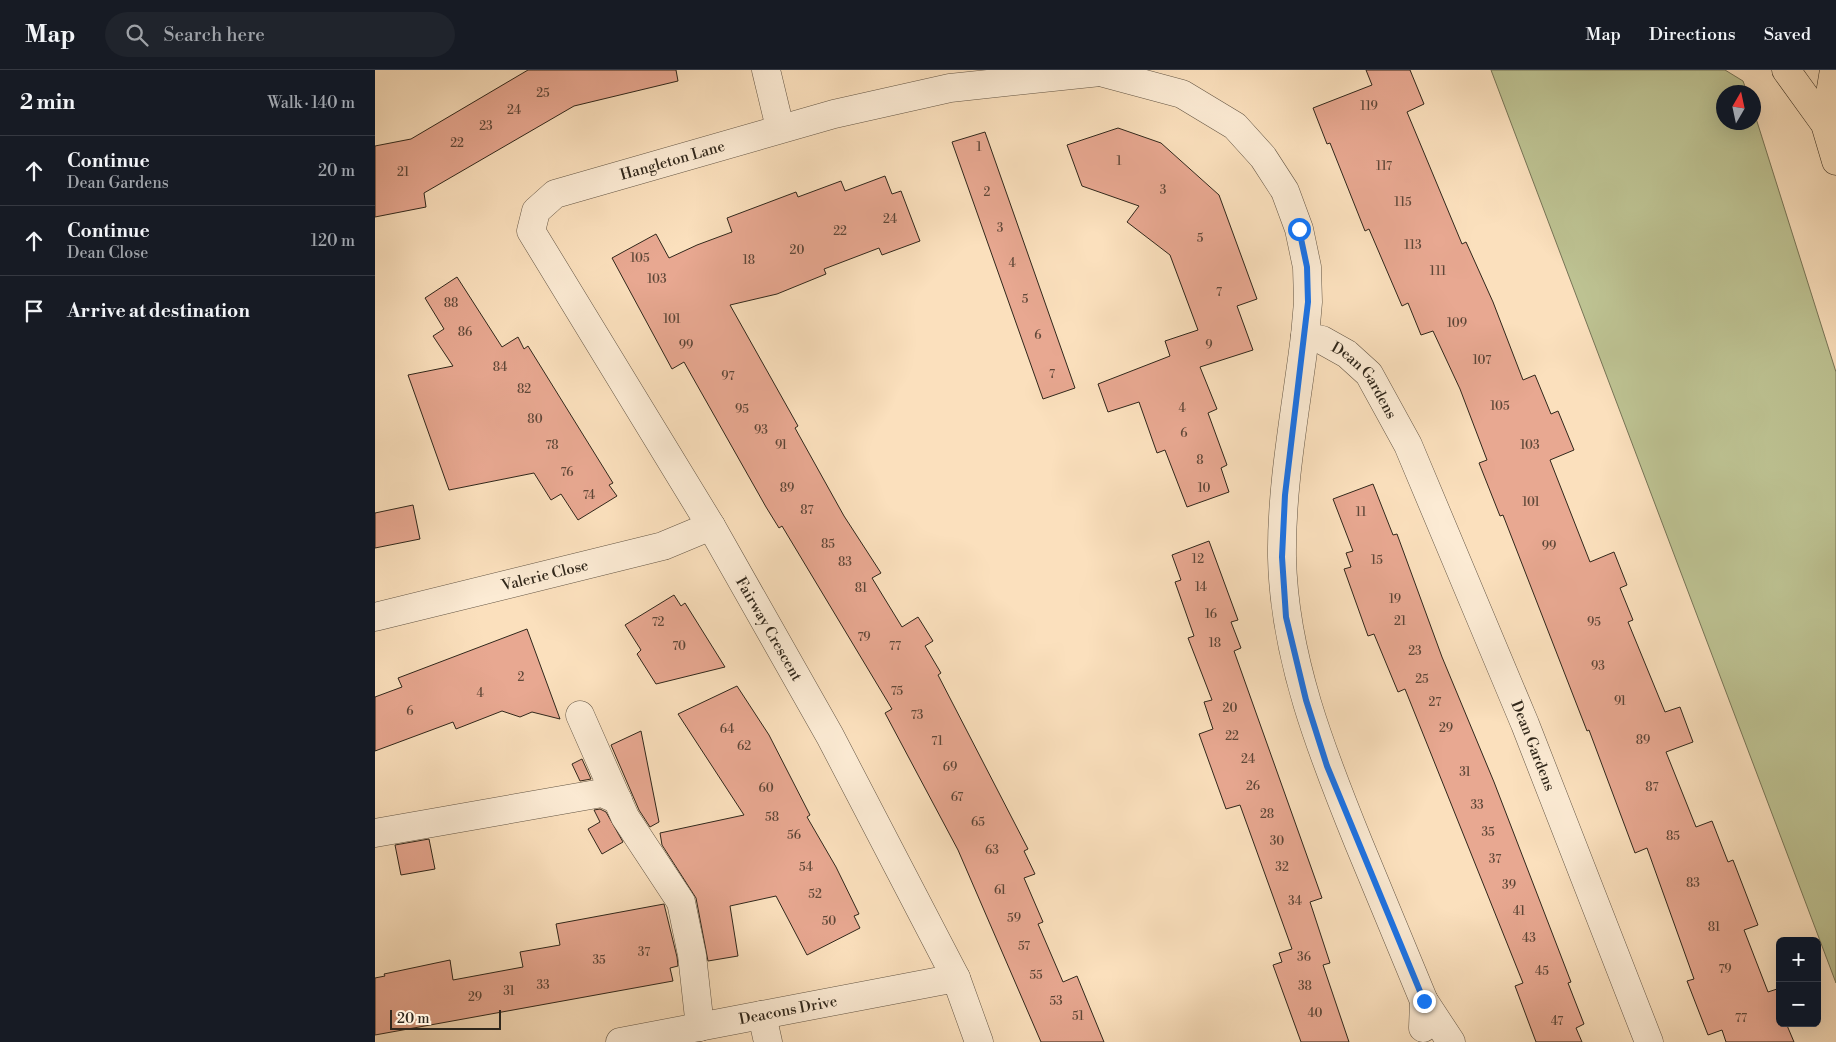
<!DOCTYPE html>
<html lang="en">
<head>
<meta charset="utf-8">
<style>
  :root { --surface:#171b24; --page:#20242c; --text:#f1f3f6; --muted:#9ea1a6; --line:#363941 }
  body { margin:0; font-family:"Libre Bodoni",serif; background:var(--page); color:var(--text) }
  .controls { position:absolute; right:15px; bottom:15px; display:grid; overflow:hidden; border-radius:8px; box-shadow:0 5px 20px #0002 }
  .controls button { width:45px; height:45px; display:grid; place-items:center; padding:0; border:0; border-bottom:1px solid var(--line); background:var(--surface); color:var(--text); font:25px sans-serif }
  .compass { position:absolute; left:1341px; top:15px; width:45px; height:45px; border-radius:50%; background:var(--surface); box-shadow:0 5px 20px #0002; rotate:9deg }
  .scale { position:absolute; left:15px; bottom:12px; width:111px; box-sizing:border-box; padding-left:5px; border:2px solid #30271b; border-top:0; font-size:14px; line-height:18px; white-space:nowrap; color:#30271b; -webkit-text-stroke:4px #fcebd4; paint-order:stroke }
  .stop { position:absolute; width:15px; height:15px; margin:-11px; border:4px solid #1a73e8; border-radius:50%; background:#fff }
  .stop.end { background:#1a73e8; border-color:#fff; box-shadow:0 1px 5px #0008 }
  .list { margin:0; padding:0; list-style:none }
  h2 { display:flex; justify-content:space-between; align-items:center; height:65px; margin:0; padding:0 20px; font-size:21px }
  h2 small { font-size:16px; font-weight:400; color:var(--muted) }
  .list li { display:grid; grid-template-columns:32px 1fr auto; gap:15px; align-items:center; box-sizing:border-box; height:70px; padding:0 20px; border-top:1px solid var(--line) }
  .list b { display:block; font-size:19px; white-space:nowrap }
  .list p { margin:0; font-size:16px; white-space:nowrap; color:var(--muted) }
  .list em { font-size:16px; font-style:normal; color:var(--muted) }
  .icon { flex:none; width:28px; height:28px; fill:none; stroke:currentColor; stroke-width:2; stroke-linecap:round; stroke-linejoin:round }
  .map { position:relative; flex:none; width:1461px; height:972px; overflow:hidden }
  header { display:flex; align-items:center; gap:30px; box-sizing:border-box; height:70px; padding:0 25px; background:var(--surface); border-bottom:1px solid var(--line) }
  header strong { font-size:24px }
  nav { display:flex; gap:28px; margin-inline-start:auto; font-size:18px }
  .search { width:350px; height:45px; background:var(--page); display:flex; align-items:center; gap:12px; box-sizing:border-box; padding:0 18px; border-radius:28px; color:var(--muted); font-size:19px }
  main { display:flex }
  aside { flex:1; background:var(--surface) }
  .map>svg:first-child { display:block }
</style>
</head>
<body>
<header>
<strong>Map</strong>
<div class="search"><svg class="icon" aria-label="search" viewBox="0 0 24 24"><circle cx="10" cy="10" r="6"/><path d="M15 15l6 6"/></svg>Search here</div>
<nav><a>Map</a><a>Directions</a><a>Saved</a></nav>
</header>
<main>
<aside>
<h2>2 min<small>Walk · 140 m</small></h2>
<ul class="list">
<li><svg class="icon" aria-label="ahead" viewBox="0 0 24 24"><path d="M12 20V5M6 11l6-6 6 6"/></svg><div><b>Continue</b><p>Dean Gardens</p></div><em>20 m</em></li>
<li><svg class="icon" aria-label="ahead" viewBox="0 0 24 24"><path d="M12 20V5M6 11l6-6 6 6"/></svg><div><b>Continue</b><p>Dean Close</p></div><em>120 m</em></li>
<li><svg class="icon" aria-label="arrive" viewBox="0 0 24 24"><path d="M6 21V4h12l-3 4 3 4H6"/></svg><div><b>Arrive at destination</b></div></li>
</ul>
</aside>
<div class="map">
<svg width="1461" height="972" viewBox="0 0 1461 972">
  <rect width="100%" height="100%" fill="#fbe0bd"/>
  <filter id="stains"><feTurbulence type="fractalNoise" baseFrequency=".004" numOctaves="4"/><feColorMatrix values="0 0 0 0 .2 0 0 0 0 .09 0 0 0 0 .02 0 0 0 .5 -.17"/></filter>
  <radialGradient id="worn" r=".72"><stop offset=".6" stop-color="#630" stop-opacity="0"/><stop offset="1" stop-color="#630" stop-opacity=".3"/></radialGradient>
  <!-- green -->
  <path fill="#bdc292" stroke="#767456" d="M1116,0H1350L1368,11L1372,22H1348V52H1378L1379,42L1461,302V913Z"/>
  <!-- building -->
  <g fill="#e8a891" stroke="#30271b">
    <path d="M153,0H301L303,11L199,36L49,123L51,137L0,147V76L36,69Z"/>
    <path d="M991,0H1035L1049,34L1032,42L1087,174L1091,172L1118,232L1148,310L1160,305L1176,344L1183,341L1199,380L1175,390L1215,492L1239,482L1252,515L1245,518L1258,550L1253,552L1290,642L1305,637L1318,672L1291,682L1321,757L1337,751L1353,792L1358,790L1383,855L1369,860L1393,922L1405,918V953H1411L1419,972H1351L1347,960L1333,965L1312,911L1319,909L1272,778L1260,783L1214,660L1212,661L1128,445L1125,446L1104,393L1112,390L1085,319L1058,261L1046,265L1033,233L1027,236L994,159L990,161L955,73L952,74L938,38L997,15Z"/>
    <path d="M743,58L786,73L844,125L882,229L862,236L878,280L825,297L842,339L833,343L852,395L846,398L854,422L812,437L790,380L782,383L764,332L733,342L723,314L795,286L790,271L823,260L795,185L752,152L764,136L707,116L692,75Z"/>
    <path d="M610,62L700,318L668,329L577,72Z"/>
    <path d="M510,106L517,124L526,121L545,171L507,185L504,178L449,199L451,204L402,224L355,235L423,356L420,358L469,446L506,503L497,508L527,557L543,547L558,571L550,576L566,603L563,605L653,779L649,781L660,804L649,808L668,852L663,854L688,912L702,906L729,972H666L583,780L510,643L517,639L407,456L404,458L391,437L309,292L297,299L237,188L281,164L294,188L322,175L357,162L352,148L421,122L423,127L466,111L470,121Z"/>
    <path d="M82,207L127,277L143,267L149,279L153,276L238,413L234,415L242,426L203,450L186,424L176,430L159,403L74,420L33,305L78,296L58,266L69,259L50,228Z"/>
    <path d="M998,414L1018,465L1022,464L1067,587L1119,712L1196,912L1193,913L1209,954L1201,958L1207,972H1161L1140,916L1148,913L1030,619L1023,622L999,564L993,566L969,499L976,497L971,483L978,481L958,429Z"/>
    <path d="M38,435L45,469L0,478V443Z"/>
    <path d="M834,471L863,550L856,552L866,578L859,581L947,828L935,832L955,893L948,895L974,972H926L898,895L907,892L904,883L917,879L865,735L851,739L824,664L838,659L829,632L837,630L813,568L819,566L800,512L806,510L797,485Z"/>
    <path d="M299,525L306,536L310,533L350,597L281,614L262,584L266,580L250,555Z"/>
    <path d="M152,559L185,649L157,642L145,647L127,641L81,659L78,652L0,681V627L27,617L23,608Z"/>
    <path d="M362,616L394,665L435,745L432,747L461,797L484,844L479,846L485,858L432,885L401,826L355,836L363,886L333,891L321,828L287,775L285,763L369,745L303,644Z"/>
    <path d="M266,661L284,752L275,757L264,740L236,675Z"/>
    <path d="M207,689L216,709L205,711L197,694Z"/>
    <path d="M225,739L231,742L248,772L227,784L213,759L225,752L219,740Z"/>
    <path d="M54,769L60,799L26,805L20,775Z"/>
    <path d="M289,834L302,887L303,896L295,898L298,911L0,965V908L10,906L9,904L75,890L78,910L148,897L145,882L185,875L181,854Z"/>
  </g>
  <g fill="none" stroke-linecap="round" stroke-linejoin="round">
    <!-- minor casing -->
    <g stroke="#635544" stroke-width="29">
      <g id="minor">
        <path d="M391,0L405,58"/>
        <path d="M930,266C921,339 906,414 907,487C909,587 947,683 984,774C1006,826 1027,879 1049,931L1048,958"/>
        <path id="s1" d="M0,547L288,476L336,456"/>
        <path d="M205,645L250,747L306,832L317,885L325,957"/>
        <path d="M0,763L227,723L243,730"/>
        <path d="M1049,931L1076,972"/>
        <path d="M387,945L393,972"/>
        <path id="s2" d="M245,972L581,908"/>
        <path id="s3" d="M604,972L581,908L455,666L336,456L156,161L161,141L180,124L459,44L575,18L725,2L807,24L860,56L888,87L910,121L924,159L932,197L933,232L930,266L947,270L972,284L994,304L1033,375L1150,654L1274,972"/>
      </g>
    </g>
    <!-- highway casing -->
    <g stroke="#30271b" stroke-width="29">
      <g id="highway">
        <path d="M1411,0L1450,54L1461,91"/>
        <path d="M1450,54L1459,0"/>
      </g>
    </g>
    <!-- minor -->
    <use href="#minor" stroke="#fcebd4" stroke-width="28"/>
    <!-- highway -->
    <use href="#highway" stroke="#fbe0bd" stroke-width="28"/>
  </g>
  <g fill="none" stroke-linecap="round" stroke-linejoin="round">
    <!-- route -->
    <path stroke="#1a73e8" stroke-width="6" d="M924,159L932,197L933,232L910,425L907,487L911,547L931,630L952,696L1049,931"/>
  </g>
  <g text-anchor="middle" stroke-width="4" stroke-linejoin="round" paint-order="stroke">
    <!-- number labels -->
    <g font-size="12" fill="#5e4738">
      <text x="168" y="27">25</text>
      <text x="994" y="40">119</text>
      <text x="139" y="44">24</text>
      <text x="111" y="60">23</text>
      <text x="82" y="77">22</text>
      <text x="604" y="81">1</text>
      <text x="744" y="95">1</text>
      <text x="1009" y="100">117</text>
      <text x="28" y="106">21</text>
      <text x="788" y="124">3</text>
      <text x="612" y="126">2</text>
      <text x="1028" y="136">115</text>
      <text x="515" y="153">24</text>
      <text x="625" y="162">3</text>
      <text x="465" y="165">22</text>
      <text x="825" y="172">5</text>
      <text x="1038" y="179">113</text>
      <text x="422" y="184">20</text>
      <text x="265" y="192">105</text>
      <text x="374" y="194">18</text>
      <text x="637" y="197">4</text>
      <text x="1063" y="205">111</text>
      <text x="282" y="213">103</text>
      <text x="844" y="226">7</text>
      <text x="650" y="233">5</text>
      <text x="76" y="237">88</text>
      <text x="297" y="253">101</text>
      <text x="1082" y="257">109</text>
      <text x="90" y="266">86</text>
      <text x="663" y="269">6</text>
      <text x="311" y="279">99</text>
      <text x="834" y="279">9</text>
      <text x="1107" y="294">107</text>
      <text x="125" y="301">84</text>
      <text x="677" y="308">7</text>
      <text x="353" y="310">97</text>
      <text x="149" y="323">82</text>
      <text x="1125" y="340">105</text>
      <text x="807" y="342">4</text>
      <text x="367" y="343">95</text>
      <text x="160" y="353">80</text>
      <text x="386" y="364">93</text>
      <text x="809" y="367">6</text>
      <text x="177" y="379">78</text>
      <text x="406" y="379">91</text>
      <text x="1155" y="379">103</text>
      <text x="825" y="394">8</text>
      <text x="192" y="406">76</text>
      <text x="412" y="422">89</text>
      <text x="829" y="422">10</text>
      <text x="214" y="429">74</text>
      <text x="1156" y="436">101</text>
      <text x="432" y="444">87</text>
      <text x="986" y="446">11</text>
      <text x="453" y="478">85</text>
      <text x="1174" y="480">99</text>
      <text x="823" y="493">12</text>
      <text x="1002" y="494">15</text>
      <text x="470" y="496">83</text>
      <text x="826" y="521">14</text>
      <text x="486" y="522">81</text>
      <text x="1020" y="533">19</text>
      <text x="836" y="548">16</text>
      <text x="1025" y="555">21</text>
      <text x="283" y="556">72</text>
      <text x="1219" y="556">95</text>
      <text x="489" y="571">79</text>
      <text x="840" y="577">18</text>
      <text x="304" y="580">70</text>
      <text x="520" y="580">77</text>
      <text x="1040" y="585">23</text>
      <text x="1223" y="600">93</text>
      <text x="146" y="611">2</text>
      <text x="1047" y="613">25</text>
      <text x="522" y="625">75</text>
      <text x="105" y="627">4</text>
      <text x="1245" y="635">91</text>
      <text x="1060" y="636">27</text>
      <text x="855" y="642">20</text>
      <text x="35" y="645">6</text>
      <text x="542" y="649">73</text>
      <text x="1071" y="662">29</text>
      <text x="352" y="663">64</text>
      <text x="857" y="670">22</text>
      <text x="1268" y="674">89</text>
      <text x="562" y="675">71</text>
      <text x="369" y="680">62</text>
      <text x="873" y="693">24</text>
      <text x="575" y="701">69</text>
      <text x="1090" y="706">31</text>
      <text x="878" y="720">26</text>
      <text x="1277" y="721">87</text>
      <text x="391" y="722">60</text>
      <text x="582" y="731">67</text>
      <text x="1102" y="739">33</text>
      <text x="892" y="748">28</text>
      <text x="397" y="751">58</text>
      <text x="603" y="756">65</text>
      <text x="1113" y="766">35</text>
      <text x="419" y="769">56</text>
      <text x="1298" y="770">85</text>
      <text x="902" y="775">30</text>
      <text x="617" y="784">63</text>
      <text x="1120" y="793">37</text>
      <text x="431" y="801">54</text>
      <text x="907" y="801">32</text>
      <text x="1318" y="817">83</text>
      <text x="1134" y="819">39</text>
      <text x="625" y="824">61</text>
      <text x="440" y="828">52</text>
      <text x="920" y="835">34</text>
      <text x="1144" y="845">41</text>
      <text x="639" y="852">59</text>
      <text x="454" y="855">50</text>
      <text x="1339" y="861">81</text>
      <text x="1154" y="872">43</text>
      <text x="649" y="880">57</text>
      <text x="269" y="886">37</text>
      <text x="929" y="891">36</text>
      <text x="224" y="894">35</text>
      <text x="1350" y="903">79</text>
      <text x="1167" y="905">45</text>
      <text x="661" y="909">55</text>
      <text x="168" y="919">33</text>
      <text x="930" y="920">38</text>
      <text x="134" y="925">31</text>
      <text x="100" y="931">29</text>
      <text x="681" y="935">53</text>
      <text x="940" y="947">40</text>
      <text x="703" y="950">51</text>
      <text x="1366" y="952">77</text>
      <text x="1182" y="955">47</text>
    </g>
    <!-- street labels -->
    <g font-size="15" fill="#30271b" stroke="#fcebd4">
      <text dy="5" stroke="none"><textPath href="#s3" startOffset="1096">Hangleton Lane</textPath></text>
      <text dy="5" stroke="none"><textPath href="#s3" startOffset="1989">Dean Gardens</textPath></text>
      <text dy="5" stroke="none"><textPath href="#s1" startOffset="175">Valerie Close</textPath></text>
      <text transform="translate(394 559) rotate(60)" y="5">Fairway Crescent</text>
      <text dy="5" stroke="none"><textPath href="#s3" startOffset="2394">Dean Gardens</textPath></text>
      <text dy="5" stroke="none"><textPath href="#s2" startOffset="171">Deacons Drive</textPath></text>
    </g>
  </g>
  <rect width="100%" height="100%" filter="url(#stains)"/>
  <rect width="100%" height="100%" fill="url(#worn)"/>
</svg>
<div class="controls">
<button>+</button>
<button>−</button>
</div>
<svg class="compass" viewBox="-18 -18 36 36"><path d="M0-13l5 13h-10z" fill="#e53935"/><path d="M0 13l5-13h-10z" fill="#9ea1a6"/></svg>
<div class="scale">20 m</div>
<div class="stop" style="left:924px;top:159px"></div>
<div class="stop end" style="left:1049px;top:931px"></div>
</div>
</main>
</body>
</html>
